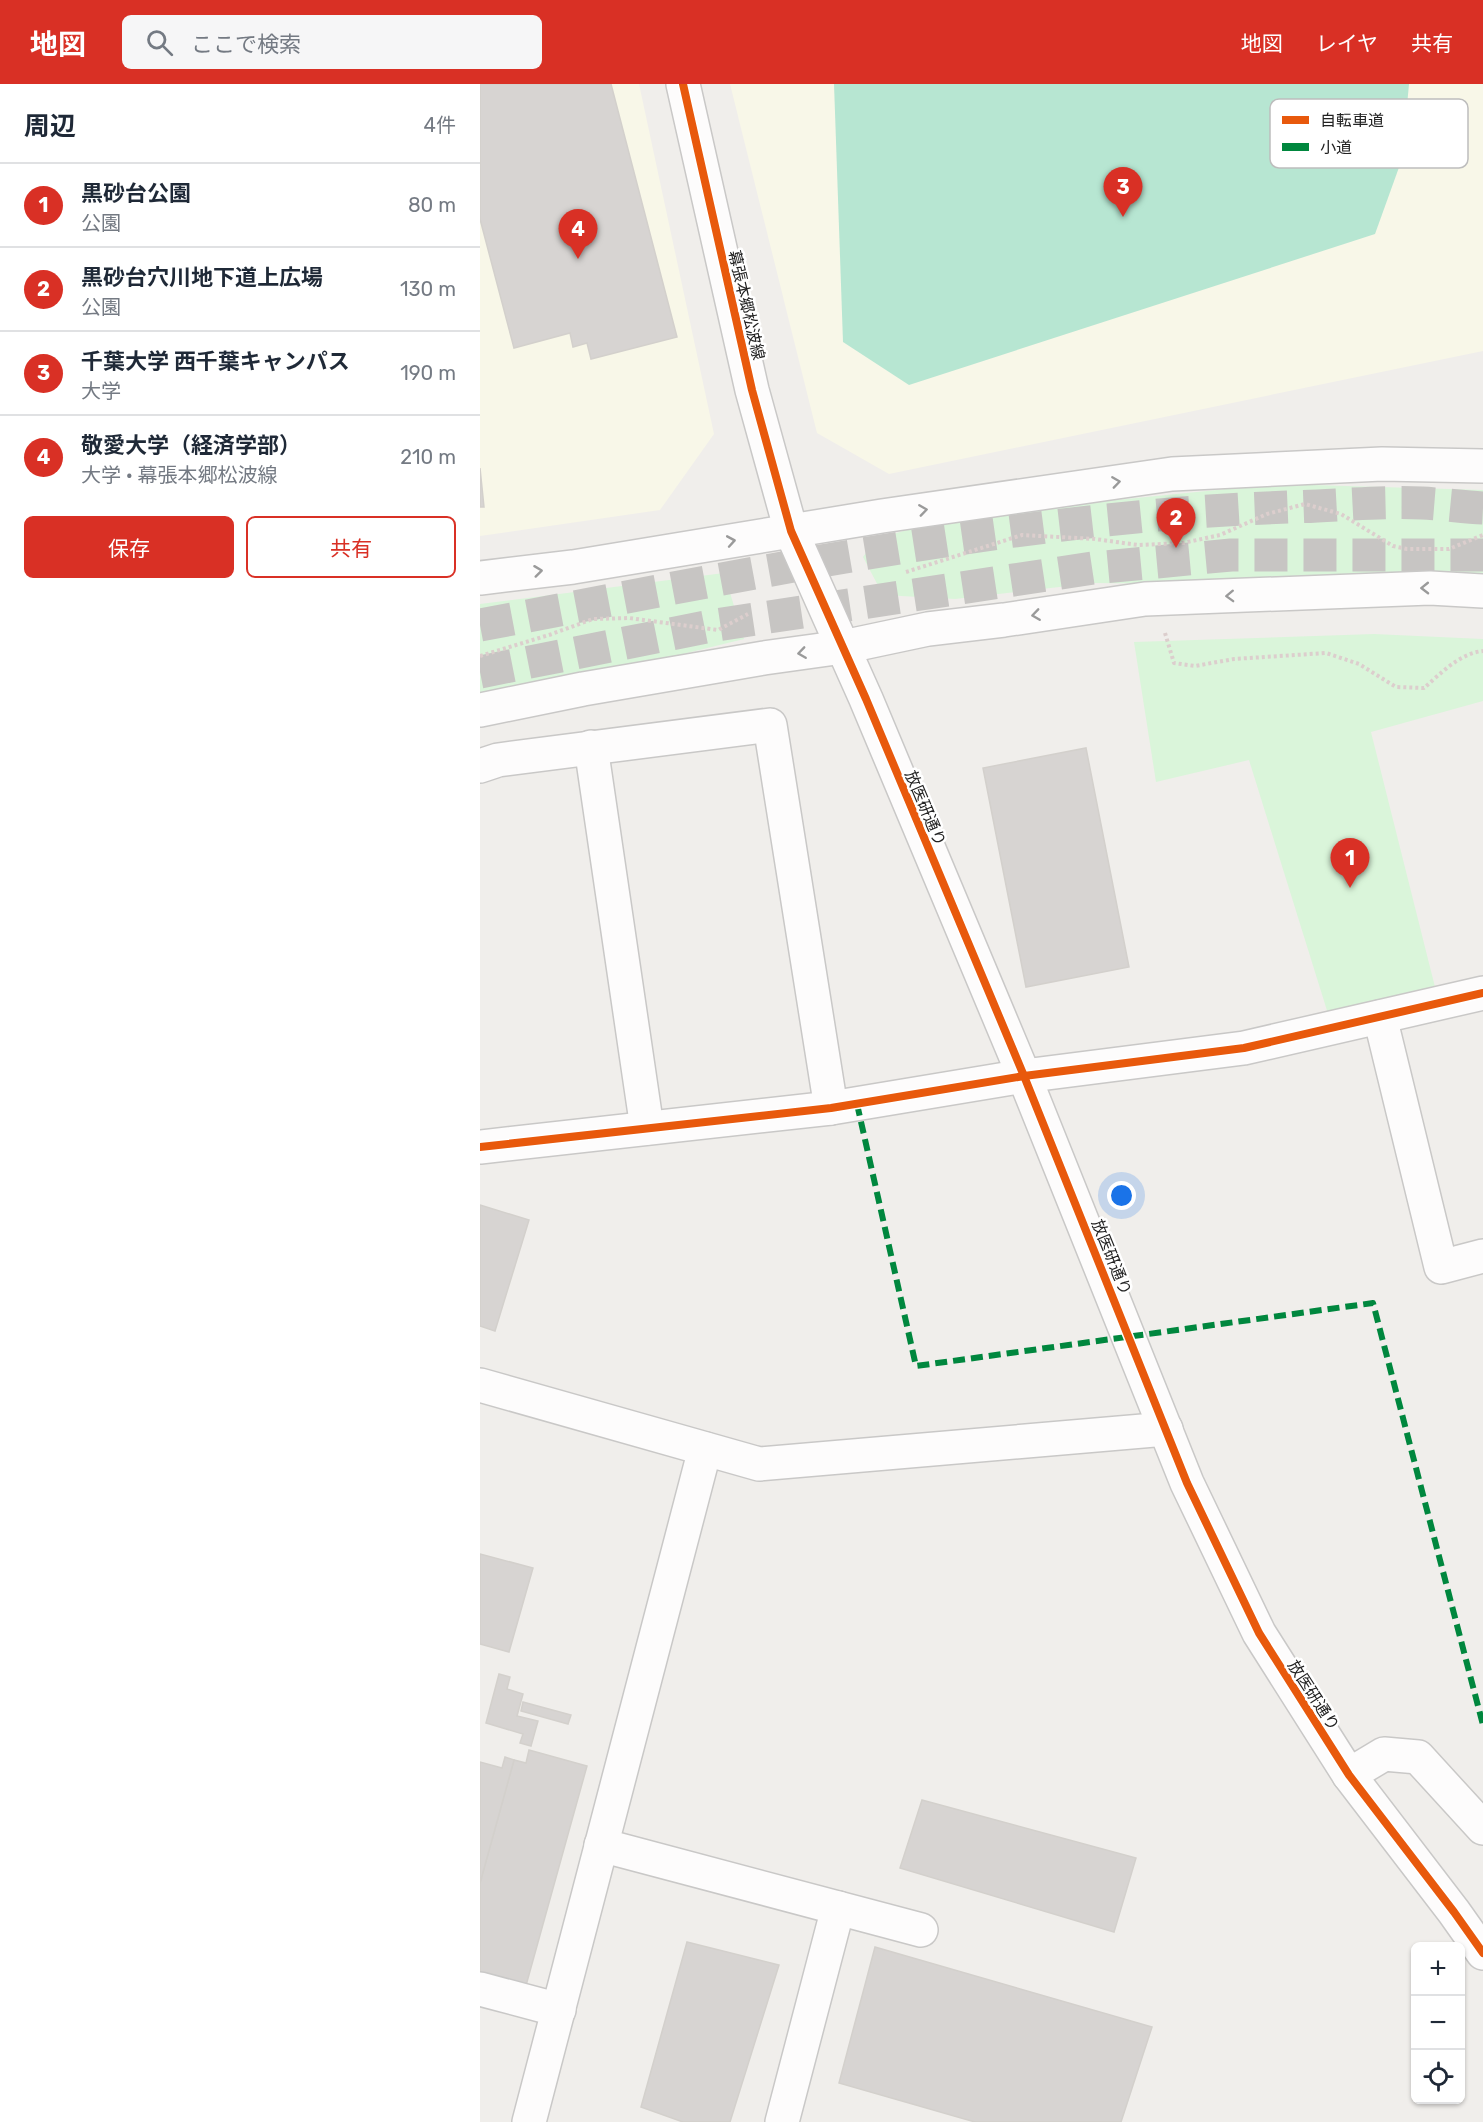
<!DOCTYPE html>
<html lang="ja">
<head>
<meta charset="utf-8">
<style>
  :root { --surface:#fff; --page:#f6f6f7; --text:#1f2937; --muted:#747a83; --line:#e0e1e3; --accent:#d93025 }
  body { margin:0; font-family:Rubik,"Noto Sans JP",sans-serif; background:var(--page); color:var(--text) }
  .controls { position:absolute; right:18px; bottom:18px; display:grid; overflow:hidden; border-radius:9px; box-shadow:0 2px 4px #0004 }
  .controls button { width:54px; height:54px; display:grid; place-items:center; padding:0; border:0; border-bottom:2px solid var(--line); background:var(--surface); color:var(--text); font:30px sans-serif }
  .you { position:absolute; left:642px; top:1112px; width:21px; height:21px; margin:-15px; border:4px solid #fff; border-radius:50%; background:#1a73e8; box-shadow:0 0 0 9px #1a73e833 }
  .badge { display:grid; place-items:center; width:39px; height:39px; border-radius:50%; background:var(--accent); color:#fff; font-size:20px; font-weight:700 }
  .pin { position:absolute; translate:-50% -50px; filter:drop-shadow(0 2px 3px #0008) }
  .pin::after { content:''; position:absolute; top:32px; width:21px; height:18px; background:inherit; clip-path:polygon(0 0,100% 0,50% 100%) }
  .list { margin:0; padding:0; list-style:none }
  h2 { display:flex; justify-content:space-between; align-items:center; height:78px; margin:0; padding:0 24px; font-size:26px }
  h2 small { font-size:20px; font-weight:400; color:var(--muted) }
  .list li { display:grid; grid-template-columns:39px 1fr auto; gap:18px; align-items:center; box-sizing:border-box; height:84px; padding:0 24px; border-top:2px solid var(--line) }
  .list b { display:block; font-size:22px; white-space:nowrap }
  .list p { margin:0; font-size:20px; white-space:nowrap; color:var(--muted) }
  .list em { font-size:20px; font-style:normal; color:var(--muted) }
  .actions { display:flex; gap:12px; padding:18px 24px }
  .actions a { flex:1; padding:14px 0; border:2px solid var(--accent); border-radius:9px; text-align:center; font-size:21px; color:var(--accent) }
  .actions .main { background:var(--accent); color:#fff }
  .icon { flex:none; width:33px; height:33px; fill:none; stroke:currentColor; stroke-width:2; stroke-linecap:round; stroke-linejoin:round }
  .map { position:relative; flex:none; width:1003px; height:2038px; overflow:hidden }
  header { display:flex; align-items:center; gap:36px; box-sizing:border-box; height:84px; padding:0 30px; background:var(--accent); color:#fff }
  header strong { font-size:28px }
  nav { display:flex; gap:33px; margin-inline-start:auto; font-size:21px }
  .search { width:420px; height:54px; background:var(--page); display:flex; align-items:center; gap:15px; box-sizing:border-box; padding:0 21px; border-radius:9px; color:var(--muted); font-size:22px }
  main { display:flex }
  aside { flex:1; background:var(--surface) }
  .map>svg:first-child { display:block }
</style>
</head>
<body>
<header>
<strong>地図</strong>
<div class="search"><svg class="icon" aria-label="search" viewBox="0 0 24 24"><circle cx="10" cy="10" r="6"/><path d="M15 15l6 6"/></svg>ここで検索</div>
<nav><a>地図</a><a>レイヤ</a><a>共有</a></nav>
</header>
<main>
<aside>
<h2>周辺<small>4件</small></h2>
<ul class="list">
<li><span class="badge">1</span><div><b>黒砂台公園</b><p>公園</p></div><em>80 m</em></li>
<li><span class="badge">2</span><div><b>黒砂台穴川地下道上広場</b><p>公園</p></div><em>130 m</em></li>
<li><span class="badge">3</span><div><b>千葉大学 西千葉キャンパス</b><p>大学</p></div><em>190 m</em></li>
<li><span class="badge">4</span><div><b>敬愛大学（経済学部）</b><p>大学 · 幕張本郷松波線</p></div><em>210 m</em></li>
</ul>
<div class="actions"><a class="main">保存</a><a>共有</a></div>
</aside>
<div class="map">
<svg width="1003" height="2038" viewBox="0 0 1003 2038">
  <rect width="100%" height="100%" fill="#f0eeeb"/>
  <!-- education -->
  <g fill="#f8f7e8">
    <path d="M0,0H159L234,350L180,426L0,452Z"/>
    <path d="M250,0H1003V267L409,390L337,349Z"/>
  </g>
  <!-- park -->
  <g fill="#daf5da">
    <path d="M798,400L1003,406V496L711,500L614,499L475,515L403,511L383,473L396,455L444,441L636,416Z"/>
    <path d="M244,489L264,555L0,620V520Z"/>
    <path d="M894,550L1003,555V617L891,648L957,911L849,933L769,676L676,698L654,558Z"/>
  </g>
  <!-- pitch -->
  <path fill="#b7e6d2" d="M354,0H929L922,75L895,150L429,301L363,258Z"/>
  <!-- building -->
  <g fill="#d7d4d2" stroke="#d3d0cc" stroke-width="1.5">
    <path d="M0,0H131L197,253L111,275L107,259L93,263L90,249L34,264L0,135Z"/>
    <path d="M0,384L4,423H0Z"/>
    <path d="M606,664L649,883L546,903L503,684Z"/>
    <path d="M0,1121L49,1136L15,1247L0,1242Z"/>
    <path d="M0,1470L53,1484L29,1568L0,1560Z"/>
    <path d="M19,1590L30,1593L27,1605L43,1610L37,1632L58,1637L51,1662L40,1659L43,1650L6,1639Z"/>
    <path d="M43,1618L91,1631L88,1640L41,1627Z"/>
    <path d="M49,1666L107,1682L45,1905L0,1892V1799L34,1676L46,1679Z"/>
    <path d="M25,1673L34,1676L0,1799V1678L22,1684Z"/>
    <path d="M442,1716L656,1774L634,1848L420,1784Z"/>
    <path d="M207,1858L299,1881L250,2038H203L161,2023Z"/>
    <path d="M395,1863L672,1943L641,2038H495L359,1999Z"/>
  </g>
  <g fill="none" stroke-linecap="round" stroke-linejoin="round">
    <!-- minor-tunnel -->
    <g stroke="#c7c5c3" stroke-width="33" stroke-dasharray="33 16" stroke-linecap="butt">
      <path d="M0,541C267,491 538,432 810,423C854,422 899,417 942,419C962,420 983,423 1003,424"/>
      <path d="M0,588L236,541L613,484L751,471H1003"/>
    </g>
    <!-- minor casing -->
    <g stroke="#c9c8c7" stroke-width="36">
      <g id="minor">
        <path d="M203,0L272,306L311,447L386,615L544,992L707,1399L779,1549L869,1691L974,1828L1003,1869"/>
        <path d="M0,494L93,483L402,432L692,390L902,380L1003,382"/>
        <path d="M0,626L103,605L284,574L363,563L448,545L524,536L665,515L950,504L1003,507"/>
        <path d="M111,663L167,1044"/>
        <path d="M0,682L18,676L290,641L351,1024"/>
        <path d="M900,933L961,1183L1003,1172"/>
        <path d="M0,1063L351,1024L544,992L764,964L1003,909"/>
        <path d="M0,1301L279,1380L686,1345"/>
        <path d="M869,1691L904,1670L938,1673L1003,1744"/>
        <path d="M121,1761L441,1846"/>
        <path d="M0,1905L79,1926"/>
        <path d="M49,2038L225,1365"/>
        <path d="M302,2038L358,1824"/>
      </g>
    </g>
    <!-- path -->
    <g stroke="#dccecd" stroke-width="4" stroke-dasharray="3 3" stroke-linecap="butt">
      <path d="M426,488L542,451L615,455L658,461L703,459L740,451L787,430L825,420L861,430L913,462L927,465H969L1003,451"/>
      <path d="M685,549L694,579L715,582L754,575L846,569L879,580L916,603L944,604C960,590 980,569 1003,567"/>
      <path d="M0,572L69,551L113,535L149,534L238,546L268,530"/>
    </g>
    <!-- minor -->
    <use href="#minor" stroke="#fdfcfc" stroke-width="33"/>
    <!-- quiet -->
    <path stroke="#00873e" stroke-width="6" stroke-dasharray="12 6" stroke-linecap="butt" d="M377,1020L436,1282L893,1219L1003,1641"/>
    <!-- cycleway casing -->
    <g stroke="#fff" stroke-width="11">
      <g id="cycleway">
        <path d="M203,0L272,306L311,447L386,615L544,992L707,1399L779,1549L869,1691L974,1828L1003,1869"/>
        <path d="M0,1063L351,1024L544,992L764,964L1003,909"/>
      </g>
    </g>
    <!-- cycleway -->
    <use href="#cycleway" stroke="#e8590c" stroke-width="8"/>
  </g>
  <!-- one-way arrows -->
  <defs><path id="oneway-chevron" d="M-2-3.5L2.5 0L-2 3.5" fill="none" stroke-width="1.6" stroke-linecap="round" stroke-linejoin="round" transform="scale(1.5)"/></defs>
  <g stroke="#9a9a9a">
    <use href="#oneway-chevron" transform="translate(636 398) rotate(-8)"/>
    <use href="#oneway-chevron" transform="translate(443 426) rotate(-8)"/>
    <use href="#oneway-chevron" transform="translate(251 457) rotate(-10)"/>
    <use href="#oneway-chevron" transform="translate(58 487) rotate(-7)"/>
    <use href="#oneway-chevron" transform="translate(945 504) rotate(179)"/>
    <use href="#oneway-chevron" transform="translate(750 512) rotate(178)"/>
    <use href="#oneway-chevron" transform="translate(556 531) rotate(172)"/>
    <use href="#oneway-chevron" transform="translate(322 569) rotate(172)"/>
  </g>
  <g text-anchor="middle" stroke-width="5" stroke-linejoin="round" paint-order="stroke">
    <!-- street labels -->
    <g font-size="16" fill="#222" stroke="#fff">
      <text transform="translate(267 221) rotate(77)" y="6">幕張本郷松波線</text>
      <text transform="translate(446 724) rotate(67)" y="6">放医研通り</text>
      <text transform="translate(632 1173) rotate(68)" y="6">放医研通り</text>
      <text transform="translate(834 1611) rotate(57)" y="6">放医研通り</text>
    </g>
  </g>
  <!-- legend -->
  <rect x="790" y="15" width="198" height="69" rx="9" fill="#fff" stroke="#bdbdbd" stroke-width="1.5"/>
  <rect x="802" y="32" width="27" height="8" fill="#e8590c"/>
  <rect x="802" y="59" width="27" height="8" fill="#00873e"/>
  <g font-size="16" fill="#222">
    <text x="840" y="42">自転車道</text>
    <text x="840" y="69">小道</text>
  </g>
</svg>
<div class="controls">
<button>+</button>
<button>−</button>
<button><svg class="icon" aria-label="locate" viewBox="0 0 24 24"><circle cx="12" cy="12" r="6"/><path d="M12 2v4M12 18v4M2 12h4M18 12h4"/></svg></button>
</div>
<div class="you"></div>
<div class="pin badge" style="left:870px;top:804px">1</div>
<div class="pin badge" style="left:696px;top:464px">2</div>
<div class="pin badge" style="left:643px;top:133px">3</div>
<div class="pin badge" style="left:98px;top:175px">4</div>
</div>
</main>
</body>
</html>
